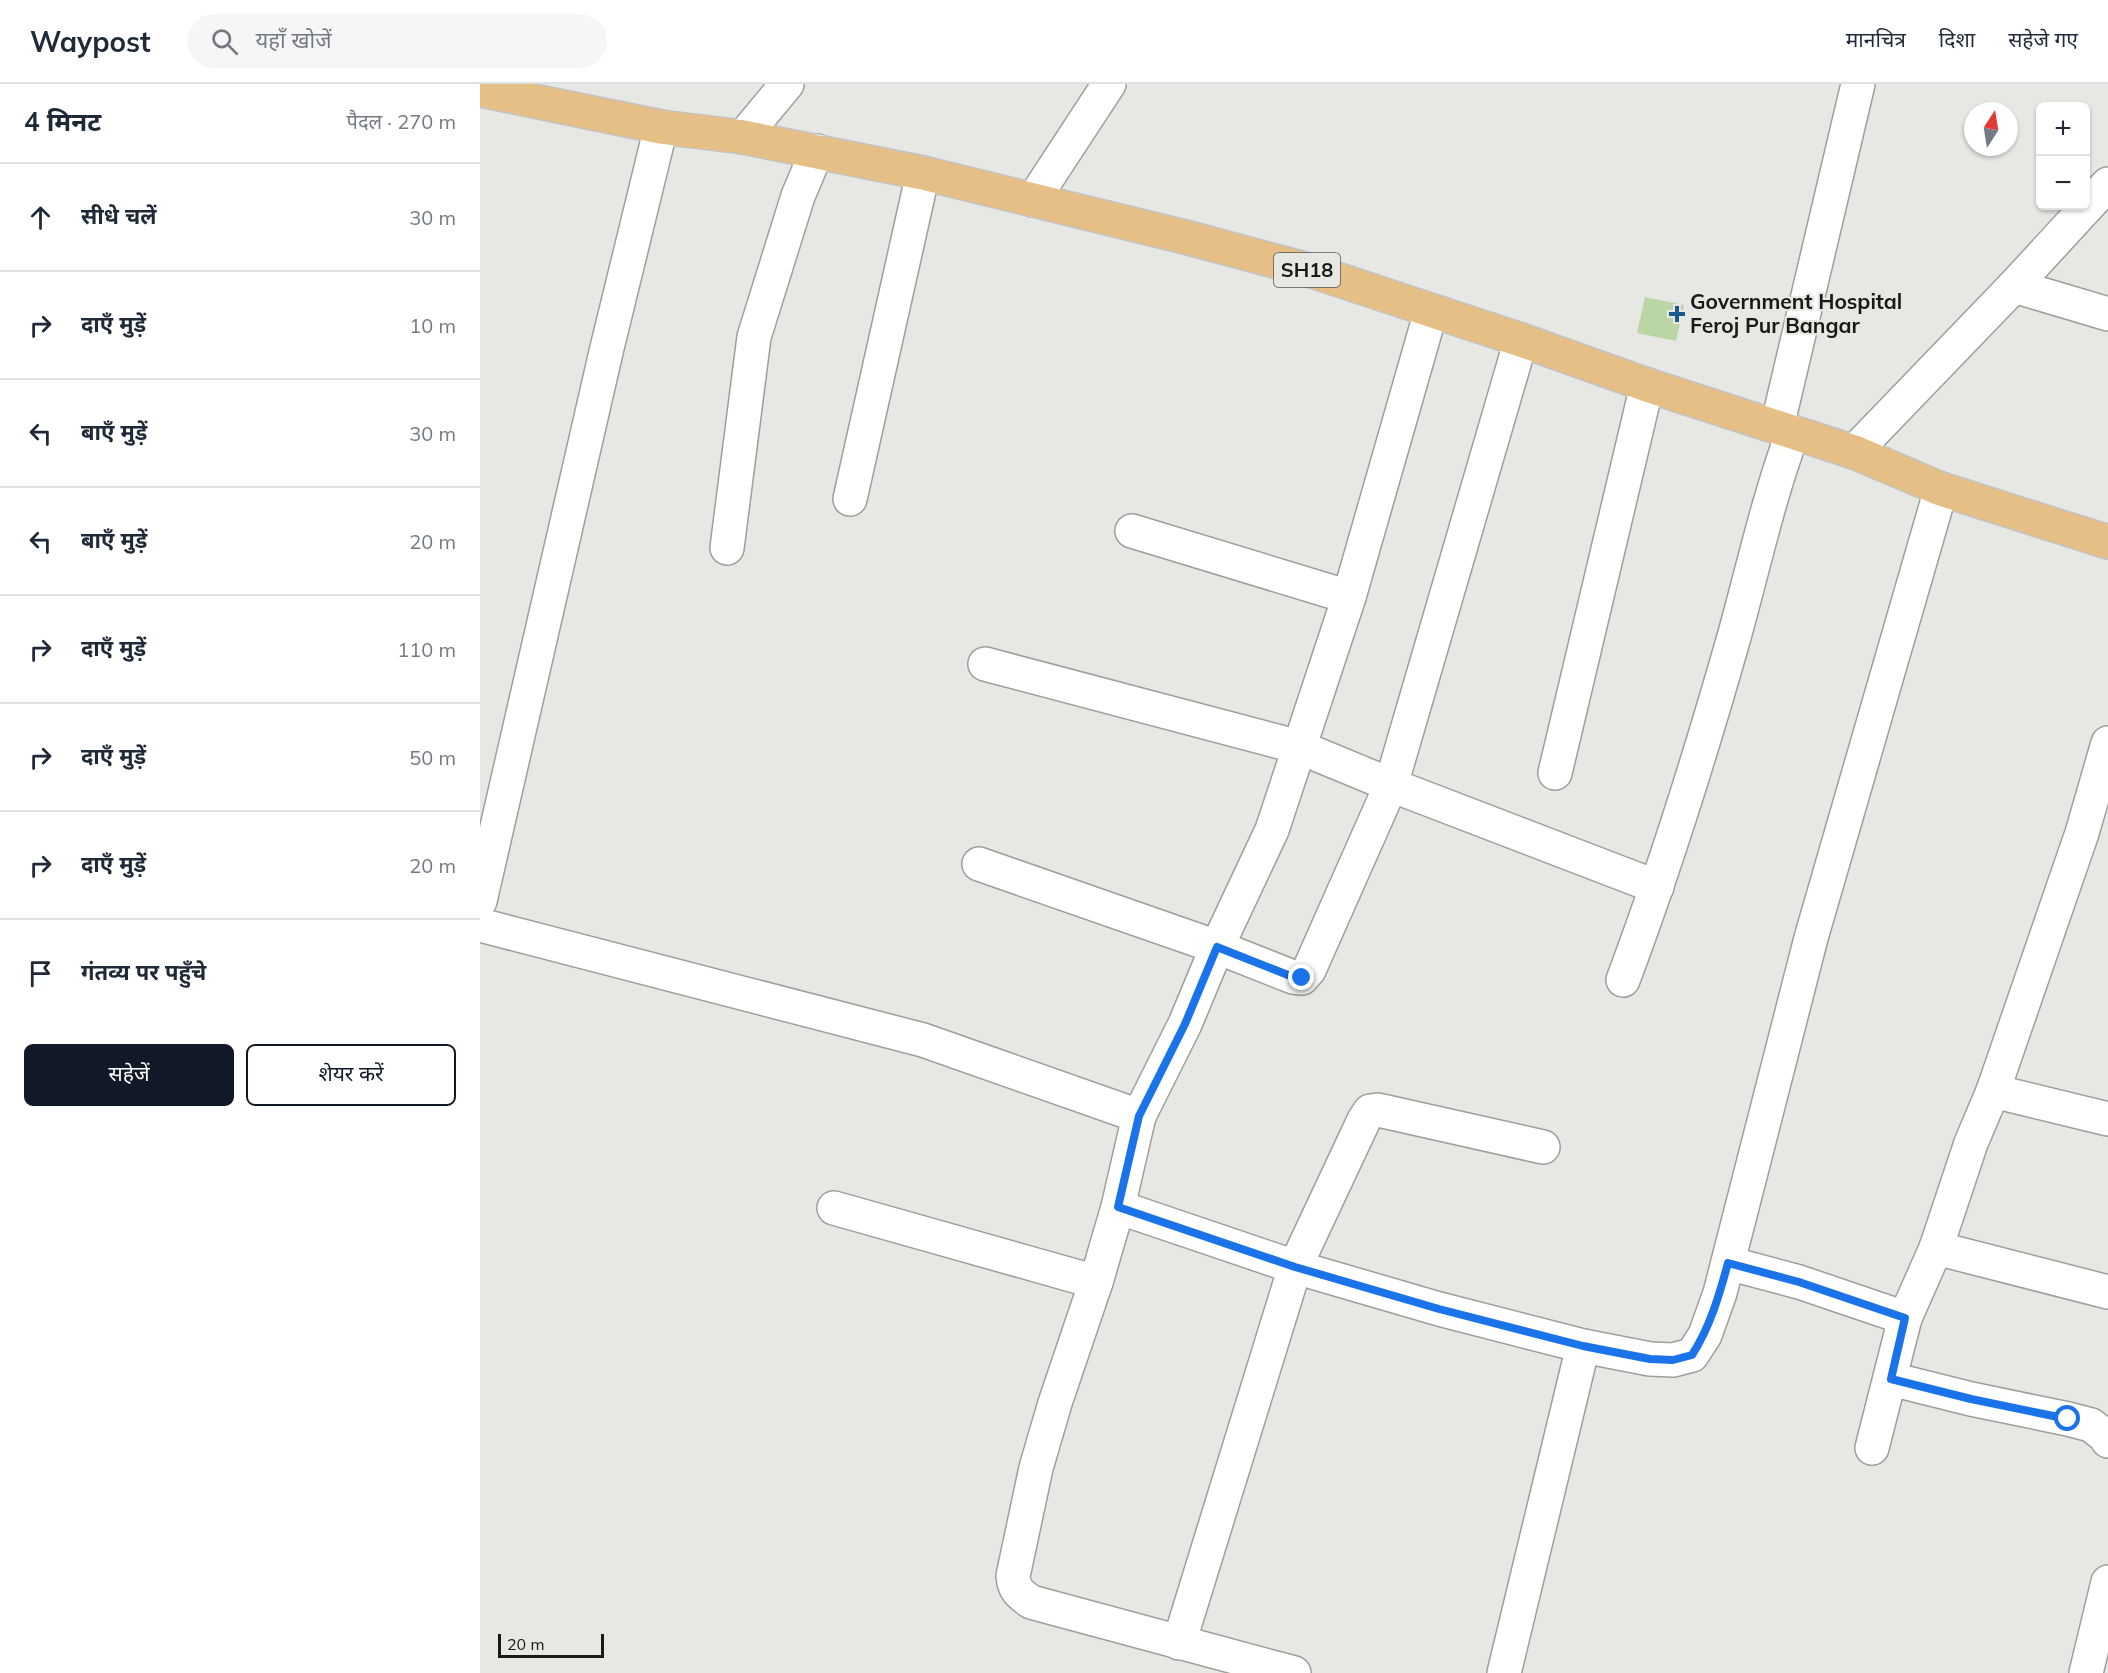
<!DOCTYPE html>
<html lang="hi">
<head>
<meta charset="utf-8">
<style>
  :root { --surface:#fff; --page:#f6f6f7; --text:#1f2937; --muted:#747a83; --line:#e0e1e3; --accent:#111827 }
  body { margin:0; font-family:Mulish,"Noto Sans Devanagari",sans-serif; background:var(--page); color:var(--text) }
  .controls { position:absolute; right:18px; top:18px; display:grid; overflow:hidden; border-radius:9px; box-shadow:0 2px 4px #0004 }
  .controls button { width:54px; height:54px; display:grid; place-items:center; padding:0; border:0; border-bottom:2px solid var(--line); background:var(--surface); color:var(--text); font:30px sans-serif }
  .compass { position:absolute; left:1484px; top:18px; width:54px; height:54px; border-radius:50%; background:var(--surface); box-shadow:0 2px 4px #0004; rotate:12deg }
  .scale { position:absolute; left:18px; bottom:15px; width:106px; box-sizing:border-box; padding-left:6px; border:3px solid #191917; border-top:0; font-size:16px; line-height:21px; white-space:nowrap; color:#191917; -webkit-text-stroke:4px #e7e7e4; paint-order:stroke }
  .stop { position:absolute; width:18px; height:18px; margin:-14px; border:4px solid #1a73e8; border-radius:50%; background:#fff }
  .stop.end { background:#1a73e8; border-color:#fff; box-shadow:0 2px 6px #0008 }
  .list { margin:0; padding:0; list-style:none }
  h2 { display:flex; justify-content:space-between; align-items:center; height:78px; margin:0; padding:0 24px; font-size:26px }
  h2 small { font-size:20px; font-weight:400; color:var(--muted) }
  .list li { display:grid; grid-template-columns:39px 1fr auto; gap:18px; align-items:center; box-sizing:border-box; height:108px; padding:0 24px; border-top:2px solid var(--line) }
  .list b { display:block; font-size:22px; white-space:nowrap }
  .list em { font-size:20px; font-style:normal; color:var(--muted) }
  .actions { display:flex; gap:12px; padding:18px 24px }
  .actions a { flex:1; padding:14px 0; border:2px solid var(--accent); border-radius:9px; text-align:center; font-size:21px; color:var(--accent) }
  .actions .main { background:var(--accent); color:#fff }
  .icon { flex:none; width:33px; height:33px; fill:none; stroke:currentColor; stroke-width:2; stroke-linecap:round; stroke-linejoin:round }
  .map { position:relative; flex:none; width:1628px; height:1589px; overflow:hidden }
  header { display:flex; align-items:center; gap:36px; box-sizing:border-box; height:84px; padding:0 30px; background:var(--surface); border-bottom:2px solid var(--line) }
  header strong { font-size:28px }
  nav { display:flex; gap:33px; margin-inline-start:auto; font-size:21px }
  .search { width:420px; height:54px; background:var(--page); display:flex; align-items:center; gap:15px; box-sizing:border-box; padding:0 21px; border-radius:33px; color:var(--muted); font-size:22px }
  main { display:flex }
  aside { flex:1; background:var(--surface) }
  .map>svg:first-child { display:block }
</style>
</head>
<body>
<header>
<strong>Waypost</strong>
<div class="search"><svg class="icon" aria-label="search" viewBox="0 0 24 24"><circle cx="10" cy="10" r="6"/><path d="M15 15l6 6"/></svg>यहाँ खोजें</div>
<nav><a>मानचित्र</a><a>दिशा</a><a>सहेजे गए</a></nav>
</header>
<main>
<aside>
<h2>4 मिनट<small>पैदल · 270 m</small></h2>
<ul class="list">
<li><svg class="icon" aria-label="ahead" viewBox="0 0 24 24"><path d="M12 20V5M6 11l6-6 6 6"/></svg><div><b>सीधे चलें</b></div><em>30 m</em></li>
<li><svg class="icon" aria-label="right" viewBox="0 0 24 24"><path d="M7 20v-9h11M14 6l5 5-5 5"/></svg><div><b>दाएँ मुड़ें</b></div><em>10 m</em></li>
<li><svg class="icon" aria-label="left" viewBox="0 0 24 24"><path d="M17 20v-9H6M10 6l-5 5 5 5"/></svg><div><b>बाएँ मुड़ें</b></div><em>30 m</em></li>
<li><svg class="icon" aria-label="left" viewBox="0 0 24 24"><path d="M17 20v-9H6M10 6l-5 5 5 5"/></svg><div><b>बाएँ मुड़ें</b></div><em>20 m</em></li>
<li><svg class="icon" aria-label="right" viewBox="0 0 24 24"><path d="M7 20v-9h11M14 6l5 5-5 5"/></svg><div><b>दाएँ मुड़ें</b></div><em>110 m</em></li>
<li><svg class="icon" aria-label="right" viewBox="0 0 24 24"><path d="M7 20v-9h11M14 6l5 5-5 5"/></svg><div><b>दाएँ मुड़ें</b></div><em>50 m</em></li>
<li><svg class="icon" aria-label="right" viewBox="0 0 24 24"><path d="M7 20v-9h11M14 6l5 5-5 5"/></svg><div><b>दाएँ मुड़ें</b></div><em>20 m</em></li>
<li><svg class="icon" aria-label="arrive" viewBox="0 0 24 24"><path d="M6 21V4h12l-3 4 3 4H6"/></svg><div><b>गंतव्य पर पहुँचे</b></div></li>
</ul>
<div class="actions"><a class="main">सहेजें</a><a>शेयर करें</a></div>
</aside>
<div class="map">
<svg width="1628" height="1589" viewBox="0 0 1628 1589">
  <rect width="100%" height="100%" fill="#e7e7e4"/>
  <!-- building -->
  <path fill="#bbd6a5" d="M1165,213L1204,221L1196,257L1157,249Z"/>
  <g fill="none" stroke-linecap="round" stroke-linejoin="round">
    <!-- minor casing -->
    <g stroke="#9e9e9b" stroke-width="36">
      <g id="minor">
        <path d="M263,53L307,0"/>
        <path d="M553,116L629,0"/>
        <path d="M1534,202L1628,230"/>
        <path d="M1297,343L1378,0"/>
        <path d="M1374,368L1534,202L1628,100"/>
        <path d="M370,415L443,89"/>
        <path d="M652,447L869,513"/>
        <path d="M247,464L274,253L318,112L337,67"/>
        <path d="M505,580L819,663L911,701L1177,803"/>
        <path d="M1075,689L1167,301"/>
        <path d="M499,780L737,863L813,893L822,894L829,886L911,701L1041,256"/>
        <path d="M0,817L126,268L181,43"/>
        <path d="M0,841L443,956L659,1032"/>
        <path d="M1143,896C1185,784 1221,669 1254,553C1273,485 1288,415 1313,348"/>
        <path d="M1513,1007L1628,1035"/>
        <path d="M638,1123L815,1183L959,1225L1103,1262L1170,1275L1193,1276L1212,1271L1225,1251L1240,1209L1331,854L1461,405"/>
        <path d="M354,1124L616,1198"/>
        <path d="M1456,1164L1628,1208"/>
        <path d="M1248,1179L1319,1198L1425,1234L1392,1364"/>
        <path d="M1425,1234L1456,1164L1491,1059L1513,1007L1602,749L1628,659"/>
        <path d="M1411,1295L1491,1315L1588,1335L1611,1341L1625,1352L1628,1357"/>
        <path d="M699,1559L815,1183L884,1036L890,1027L898,1026L1063,1063"/>
        <path d="M814,1589L551,1518C540,1510 534,1506 533,1492L556,1384L575,1319L616,1198L638,1123L659,1032L705,940L737,863L792,746L869,513L951,227"/>
        <path d="M1024,1589L1103,1262"/>
        <path d="M1606,1589L1628,1498"/>
      </g>
    </g>
    <!-- major casing -->
    <g stroke="#c3c3c3" stroke-width="36">
      <path id="major" d="M0,6L181,43L263,53L443,89L709,154L832,187L1041,256L1167,301L1374,368L1461,405L1628,458"/>
    </g>
    <!-- minor -->
    <use href="#minor" stroke="#fff" stroke-width="33"/>
    <!-- major -->
    <use href="#major" stroke="#e6bf87" stroke-width="33"/>
  </g>
  <g fill="none" stroke-linecap="round" stroke-linejoin="round">
    <!-- route -->
    <path stroke="#1a73e8" stroke-width="8" d="M822,894L813,893L737,863L705,940L659,1032L638,1123L815,1183L959,1225L1103,1262L1170,1275L1193,1276L1212,1271C1230,1243 1239,1212 1248,1179L1319,1198L1425,1234L1411,1295L1491,1315L1588,1335"/>
  </g>
  <!-- markers -->
  <path fill="#195a8f" stroke="#e7e7e4" stroke-width="2" d="M1194 221h6v6h6v6h-6v6h-6v-6h-6v-6h6z"/>
  <g text-anchor="middle" stroke-width="4.5" stroke-linejoin="round" paint-order="stroke">
    <!-- shield labels -->
    <rect fill="#e7e7e4" stroke="#575754" stroke-width="1.5" x="794" y="169" width="66" height="34" rx="4.5"/>
    <g font-size="20" font-weight="bold" fill="#191917">
      <text x="827" y="193">SH18</text>
    </g>
    <!-- poi labels -->
    <g font-size="21" font-weight="bold" fill="#191917" stroke="#e7e7e4" text-anchor="start">
      <text x="1210" y="225">Government Hospital<tspan x="1210" dy="24">Feroj Pur Bangar</tspan></text>
    </g>
  </g>
</svg>
<div class="controls">
<button>+</button>
<button>−</button>
</div>
<svg class="compass" viewBox="-18 -18 36 36"><path d="M0-13l5 13h-10z" fill="#e53935"/><path d="M0 13l5-13h-10z" fill="#747a83"/></svg>
<div class="scale">20 m</div>
<div class="stop" style="left:1588px;top:1335px"></div>
<div class="stop end" style="left:822px;top:894px"></div>
</div>
</main>
</body>
</html>
